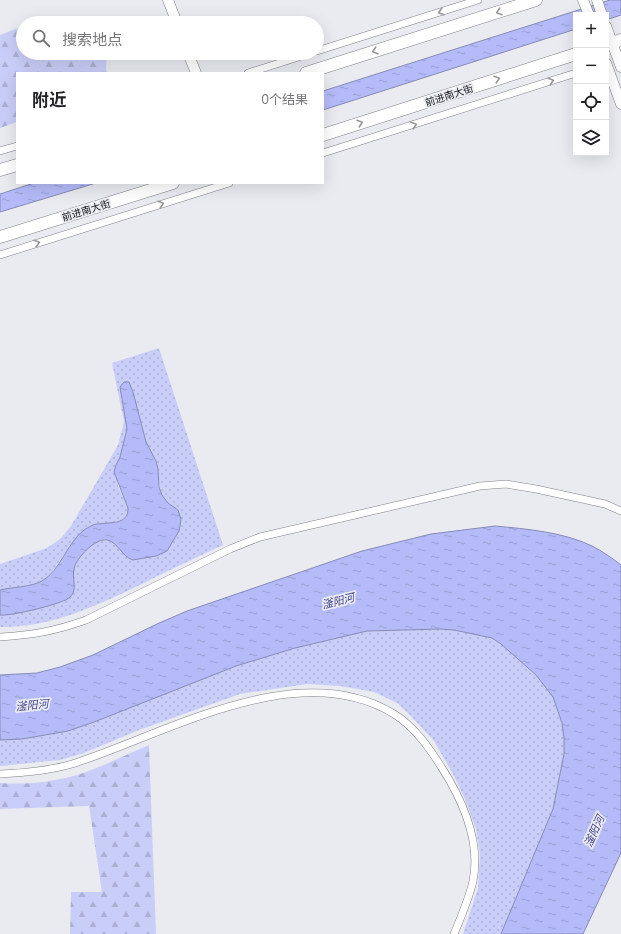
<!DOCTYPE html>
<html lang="zh">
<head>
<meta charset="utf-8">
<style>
  :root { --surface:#fff; --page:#f6f6f6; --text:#202124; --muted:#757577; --line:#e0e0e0 }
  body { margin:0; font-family:Mulish,"Noto Sans SC",sans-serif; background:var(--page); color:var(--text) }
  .controls { position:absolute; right:12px; top:12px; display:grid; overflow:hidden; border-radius:0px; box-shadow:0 4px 16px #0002 }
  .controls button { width:36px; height:36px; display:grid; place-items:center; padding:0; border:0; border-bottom:1px solid var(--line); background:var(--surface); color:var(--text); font:20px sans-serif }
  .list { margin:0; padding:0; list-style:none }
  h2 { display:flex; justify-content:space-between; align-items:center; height:52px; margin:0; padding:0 16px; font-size:17px }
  h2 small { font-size:13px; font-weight:400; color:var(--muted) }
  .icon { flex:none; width:22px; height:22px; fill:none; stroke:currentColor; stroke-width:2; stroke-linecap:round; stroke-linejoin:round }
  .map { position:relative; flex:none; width:621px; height:934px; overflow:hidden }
  .search { position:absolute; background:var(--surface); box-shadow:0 4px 16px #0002; left:16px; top:16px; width:308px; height:44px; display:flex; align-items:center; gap:10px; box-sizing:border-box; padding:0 14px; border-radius:22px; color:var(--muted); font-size:15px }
  .panel { position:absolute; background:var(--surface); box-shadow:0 4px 16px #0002; left:16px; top:72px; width:308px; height:112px; border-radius:0px }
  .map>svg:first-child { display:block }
</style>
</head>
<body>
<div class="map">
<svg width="621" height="934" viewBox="0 0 621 934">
  <defs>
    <pattern id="grass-dots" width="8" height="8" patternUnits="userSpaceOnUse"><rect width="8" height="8" fill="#c9cef8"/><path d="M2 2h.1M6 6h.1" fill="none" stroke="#acb0d4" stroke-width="1.8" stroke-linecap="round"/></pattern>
    <pattern id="forest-firs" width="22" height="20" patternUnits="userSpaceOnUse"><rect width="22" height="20" fill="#c9cef8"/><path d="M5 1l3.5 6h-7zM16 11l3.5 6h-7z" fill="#acb0d4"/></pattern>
    <pattern id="water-ripples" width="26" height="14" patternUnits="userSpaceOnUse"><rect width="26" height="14" fill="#b4bbf8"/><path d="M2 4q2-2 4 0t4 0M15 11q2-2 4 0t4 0" fill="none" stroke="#9aa0d4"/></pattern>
  </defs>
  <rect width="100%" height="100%" fill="#eaebf1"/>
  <!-- grass -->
  <g fill="url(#grass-dots)">
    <path d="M159,348L223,545C195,558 167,571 140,585C96,606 50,628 0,627V615L21,613L64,601C81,588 69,581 74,567C78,556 96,536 109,541C119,544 123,557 133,560L156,556L174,507C155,494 161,480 156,461L121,397L127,429L120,457L116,465L118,486L128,508V514L124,519L110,523L73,542L49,576L42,581L34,584L0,590V564L47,548L60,539L71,526L118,445L124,422L112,363Z"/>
    <path d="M440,629L454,630L492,638L501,644L536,675L545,686L553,697L562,723L564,738V754L553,809L501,934H463L478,888L480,855L476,829L465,799L453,774L434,741L412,717L397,703L374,692L340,686L307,684L240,694L139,730L84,753L60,760L0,766V740L22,739L68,731L94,722L235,666L295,648L367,631Z"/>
  </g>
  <!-- forest -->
  <g fill="url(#forest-firs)">
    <path d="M23,26V53H107L106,68L107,73H17V122L0,128V35Z"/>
    <path d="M149,745L156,934H70L71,892H102L89,806L0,809V783C27,785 54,782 80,774C102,767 127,754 149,745Z"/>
  </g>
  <!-- water -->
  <g fill="url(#water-ripples)" stroke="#868bb6">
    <path d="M610,0H621V15L606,20V15H576V29L323,110V91Z"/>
    <path d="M34,183H96L0,212V194Z"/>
    <path d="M124,382H129L133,392L146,442L156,461L158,469L159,487L162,495L168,503L178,510L181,519L179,531L167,551L156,556L133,560C122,557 118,542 107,540C95,538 76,558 74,569C72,577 76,586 73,593C71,597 67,600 63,601C51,606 12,616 0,615V590C13,587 31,587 42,581C60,571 67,543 84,530C89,527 93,524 98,524C110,522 129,525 128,508L114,472L116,465L120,457L127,429L120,387Z"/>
    <path d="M495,526C527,529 563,532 592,546C602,551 612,558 621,565V853L583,934H501L553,809L564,754V738L562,723L553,697L536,675L501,644L492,638L454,630L440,629L367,631L295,648L236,666L94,722L68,731L22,739L0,740V675L37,673L60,667L93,655L157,624L187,611L362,551L431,534Z"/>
  </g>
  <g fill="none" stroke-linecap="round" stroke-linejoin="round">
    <!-- street casing -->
    <g stroke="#808086" stroke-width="8">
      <g id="street">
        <path d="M317,51L478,0"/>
        <path d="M248,73L311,53"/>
        <path d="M0,151L17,146"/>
        <path d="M323,153L576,73"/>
        <path d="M0,255L229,183"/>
        <path d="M0,637C33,635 55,631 86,620L230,549L260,537L480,486L506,484L536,489L605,504L621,511"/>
        <path d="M0,774C24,773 48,771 72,764C166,734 298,655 394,714C415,727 430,749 442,768C463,801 481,841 473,881C469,899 461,917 454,934"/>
      </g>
    </g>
    <!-- secondary casing -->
    <g stroke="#808086" stroke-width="11">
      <g id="secondary">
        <path d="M168,0L177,23"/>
        <path d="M583,0L589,15"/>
        <path d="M597,0L602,15"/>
        <path d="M606,26L621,67"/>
        <path d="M188,53L196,73"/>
        <path d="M606,63L621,104"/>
      </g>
    </g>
    <!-- primary casing -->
    <g stroke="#808086" stroke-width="13">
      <g id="primary">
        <path d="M606,45L621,40"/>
        <path d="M306,73L536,0"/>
        <path d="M323,135L576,54"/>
        <path d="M0,170L17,165"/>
        <path d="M0,237L173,183"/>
      </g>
    </g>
    <!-- street -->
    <use href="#street" stroke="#fff" stroke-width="7"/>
    <!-- secondary -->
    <use href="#secondary" stroke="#fff" stroke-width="10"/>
    <!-- primary -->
    <use href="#primary" stroke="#fff" stroke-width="12"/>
  </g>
  <!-- one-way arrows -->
  <defs><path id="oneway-chevron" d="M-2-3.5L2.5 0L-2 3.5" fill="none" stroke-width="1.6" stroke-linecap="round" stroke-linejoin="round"/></defs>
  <g stroke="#989899">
    <use href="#oneway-chevron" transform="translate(441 12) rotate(162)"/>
    <use href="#oneway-chevron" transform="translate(499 12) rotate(162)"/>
    <use href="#oneway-chevron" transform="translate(375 51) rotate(162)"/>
    <use href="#oneway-chevron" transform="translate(497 79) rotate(-18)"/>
    <use href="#oneway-chevron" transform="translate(551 81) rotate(-18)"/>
    <use href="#oneway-chevron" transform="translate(360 123) rotate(-18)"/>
    <use href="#oneway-chevron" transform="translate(414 125) rotate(-18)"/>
    <use href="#oneway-chevron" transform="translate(161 204) rotate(-18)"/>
    <use href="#oneway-chevron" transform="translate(37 243) rotate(-18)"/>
  </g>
  <g text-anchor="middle" stroke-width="3.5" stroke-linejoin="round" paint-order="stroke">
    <!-- street labels -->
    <g font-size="10" fill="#191a1c" stroke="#eaebf1">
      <text transform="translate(449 95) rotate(-18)" y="4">前进南大街</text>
      <text transform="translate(86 210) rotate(-17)" y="4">前进南大街</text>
    </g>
    <!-- water labels -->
    <g font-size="11" font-style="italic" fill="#43458d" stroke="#eaebf1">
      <text transform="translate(338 601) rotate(-14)" y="4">滏阳河</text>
      <text transform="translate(32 705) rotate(-6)" y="4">滏阳河</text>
      <text transform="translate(594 831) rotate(-66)" y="4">滏阳河</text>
    </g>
  </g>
</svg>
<div class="controls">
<button>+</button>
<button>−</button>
<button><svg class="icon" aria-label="locate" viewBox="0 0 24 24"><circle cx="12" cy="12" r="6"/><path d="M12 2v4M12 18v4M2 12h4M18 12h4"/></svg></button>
<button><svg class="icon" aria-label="layers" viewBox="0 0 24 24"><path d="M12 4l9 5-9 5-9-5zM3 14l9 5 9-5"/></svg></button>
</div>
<div class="search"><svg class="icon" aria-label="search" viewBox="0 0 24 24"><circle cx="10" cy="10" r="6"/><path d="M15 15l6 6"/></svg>搜索地点</div>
<section class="panel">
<h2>附近<small>0个结果</small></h2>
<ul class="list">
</ul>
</section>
</div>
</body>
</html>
